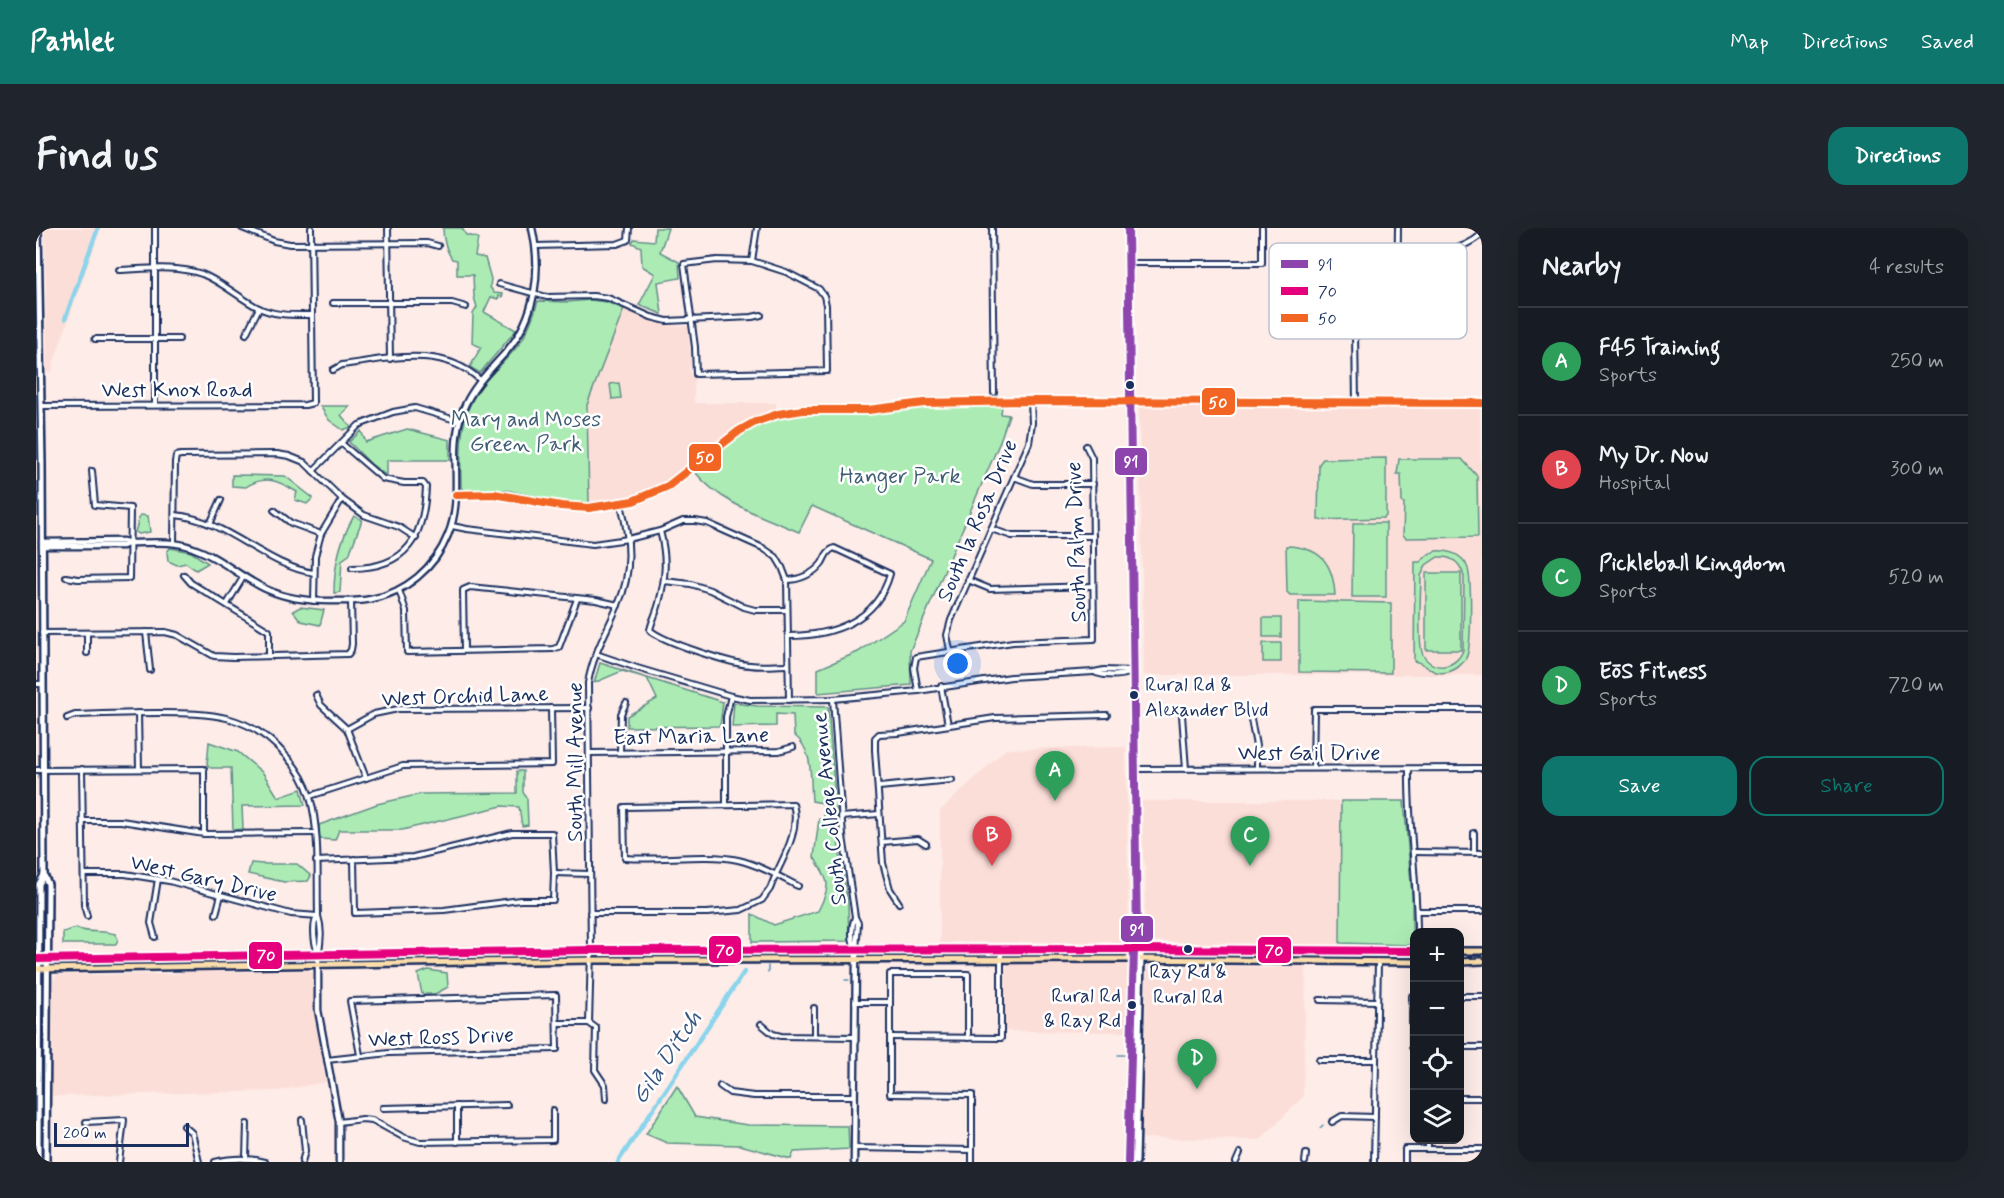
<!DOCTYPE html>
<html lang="en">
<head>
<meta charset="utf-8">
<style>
  :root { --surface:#171b24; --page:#20242c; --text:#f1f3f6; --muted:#9ea1a6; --line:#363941; --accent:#0f766e }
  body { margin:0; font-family:Mynerve,sans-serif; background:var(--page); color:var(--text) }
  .controls { position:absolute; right:18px; bottom:18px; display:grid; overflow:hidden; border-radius:12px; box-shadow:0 6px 24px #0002 }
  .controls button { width:54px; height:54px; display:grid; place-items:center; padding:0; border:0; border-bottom:2px solid var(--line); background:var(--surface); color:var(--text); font:30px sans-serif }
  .scale { position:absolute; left:18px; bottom:15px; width:135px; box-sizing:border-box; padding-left:6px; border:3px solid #1b2f5e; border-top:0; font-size:16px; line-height:21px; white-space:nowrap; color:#1b2f5e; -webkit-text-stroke:4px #fff; paint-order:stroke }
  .you { position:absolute; left:922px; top:436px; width:21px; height:21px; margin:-15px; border:4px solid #fff; border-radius:50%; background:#1a73e8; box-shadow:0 0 0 9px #1a73e833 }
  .badge { display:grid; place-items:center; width:39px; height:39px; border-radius:50%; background:var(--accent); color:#fff; font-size:20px; font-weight:700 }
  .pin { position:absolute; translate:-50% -50px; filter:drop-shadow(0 2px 3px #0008) }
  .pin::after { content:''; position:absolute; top:32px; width:21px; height:18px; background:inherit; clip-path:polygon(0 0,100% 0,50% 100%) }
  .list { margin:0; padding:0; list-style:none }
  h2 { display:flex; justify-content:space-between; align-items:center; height:78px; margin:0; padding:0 24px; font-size:26px }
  h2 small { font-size:20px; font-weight:400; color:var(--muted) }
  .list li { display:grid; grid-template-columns:39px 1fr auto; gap:18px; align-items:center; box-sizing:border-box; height:108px; padding:0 24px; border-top:2px solid var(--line) }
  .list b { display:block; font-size:22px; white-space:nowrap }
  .list p { margin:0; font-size:20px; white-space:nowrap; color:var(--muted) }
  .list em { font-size:20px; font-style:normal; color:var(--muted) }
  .actions { display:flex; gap:12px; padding:18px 24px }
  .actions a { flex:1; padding:14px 0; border:2px solid var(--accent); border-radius:18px; text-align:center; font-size:21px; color:var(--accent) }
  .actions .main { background:var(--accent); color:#fff }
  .icon { flex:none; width:33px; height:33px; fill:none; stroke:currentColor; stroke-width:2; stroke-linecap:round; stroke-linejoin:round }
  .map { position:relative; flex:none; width:1446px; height:934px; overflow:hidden; border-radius:18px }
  header { display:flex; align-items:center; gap:36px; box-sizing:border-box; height:84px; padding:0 30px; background:var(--accent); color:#fff }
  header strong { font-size:28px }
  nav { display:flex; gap:33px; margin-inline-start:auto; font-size:21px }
  .intro { display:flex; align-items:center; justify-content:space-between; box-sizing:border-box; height:144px; padding:0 36px }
  h1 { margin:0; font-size:42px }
  .button { padding:15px 27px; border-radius:18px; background:var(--accent); color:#fff; font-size:21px; font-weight:700 }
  main { display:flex; gap:36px; padding:0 36px }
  aside { flex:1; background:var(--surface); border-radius:18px; box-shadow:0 6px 24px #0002 }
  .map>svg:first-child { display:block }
</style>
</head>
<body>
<header>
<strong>Pathlet</strong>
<nav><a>Map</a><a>Directions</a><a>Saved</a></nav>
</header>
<div class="intro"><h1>Find us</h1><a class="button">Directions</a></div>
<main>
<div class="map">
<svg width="1446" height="934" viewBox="0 0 1446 934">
  <rect width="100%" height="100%" fill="#fdece8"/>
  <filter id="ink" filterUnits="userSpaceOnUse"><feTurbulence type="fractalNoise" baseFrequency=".0167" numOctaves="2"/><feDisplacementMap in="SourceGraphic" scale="12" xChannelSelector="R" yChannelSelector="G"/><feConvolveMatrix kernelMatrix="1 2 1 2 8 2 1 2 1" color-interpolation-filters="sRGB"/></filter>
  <g filter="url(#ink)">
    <!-- built -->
    <g fill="#fcded8">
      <path d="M9,0H65L17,136L16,144H11Z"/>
      <path d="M588,81L616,94L635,98H652L655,133L653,140L655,147L658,150V175H740V182L718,190L696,203L660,233L628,256L606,266L587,272L553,276L551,177Z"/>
      <path d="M1103,177H1444L1446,447H1108Z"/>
      <path d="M1090,519L1093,710L1091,715L1086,717L1074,714H918L904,717V583L970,521Z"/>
      <path d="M1106,573H1305L1304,719L1267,717L1215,719L1185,715L1111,713L1108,707L1110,640L1107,628Z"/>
      <path d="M1088,735L1092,736L1094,740L1090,804L969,803L970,740L973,736Z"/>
      <path d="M1116,735L1144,738L1189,737L1230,740L1270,737L1267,869L1224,912L1104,910L1107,850L1105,836L1109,815L1111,740Z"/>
      <path d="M224,742L274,743L277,745L279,789L290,854L241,863L16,868L14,858L17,822L15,797L17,752L21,747L139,746L151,743L213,744Z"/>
    </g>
    <!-- green -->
    <g fill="#acecb4" stroke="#648e89" stroke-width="1.5" fill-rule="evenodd">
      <path d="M407,0H426L430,7L442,10L439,28L449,30L455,51L454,59L458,65L467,66L466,69L463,68L462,71L455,69L448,84L480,102L444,145L434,139L445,119L436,115L437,86L441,79L438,69L437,47H421V32L416,31C410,22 407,11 407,0Z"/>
      <path d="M619,0H632L624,24L643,34L644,50L622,54L626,86L603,77L619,46L606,38L605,19L596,15L598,11L618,13Z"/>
      <path d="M554,72L570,74L588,81L551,177L553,276L525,274L470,262H427L425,259C425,230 422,200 436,173C448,149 471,134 486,112C493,100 498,87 502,73L532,74Z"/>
      <path d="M583,155L585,170L576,171L574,156Z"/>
      <path d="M284,178H314L305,187L315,199L307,202L293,192Z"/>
      <path d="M966,178L965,186L973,187L963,216L874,423L875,457L782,465V441L822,424L868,393L895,331L776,278L763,304C726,288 685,276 659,244C679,227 700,206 725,195C760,181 801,187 838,185C852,184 865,181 879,180C908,177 937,179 966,178Z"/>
      <path d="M371,201L414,212V232H351V248L335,236L313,214L325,203L330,214Z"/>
      <path d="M1350,230V288L1347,290L1282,292L1283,236L1287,231Z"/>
      <path d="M1363,231H1426L1441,248L1442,309L1370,310L1367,307L1368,275L1366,274L1365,246H1361Z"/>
      <path d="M196,247L249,248L277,270L271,276L259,272L261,264C243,253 229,246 210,259L196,258Z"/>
      <path d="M104,287L112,288L114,304L103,306L99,304Z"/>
      <path d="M318,288L326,292L313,327L306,332L304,364L298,365C298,336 304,312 318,288Z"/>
      <path d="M1317,295H1350V369H1316Z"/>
      <path d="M1250,318C1284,319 1297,334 1299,367H1254L1251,364Z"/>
      <path d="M134,320L155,324L172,335L160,342L150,335L141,337L132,333L131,324Z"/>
      <path d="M1400,323C1412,322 1426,326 1431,338C1436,349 1436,420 1430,430C1426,437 1419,442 1412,444C1395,448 1391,435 1378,433L1379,334H1384L1393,326ZM1402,329C1416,328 1425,335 1428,349L1427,422C1421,440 1397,445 1387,427C1381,416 1385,364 1385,348L1390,337Z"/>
      <rect x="1390" y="345" width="35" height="77"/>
      <path d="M1263,373L1355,375V445L1263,444Z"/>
      <path d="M264,379L288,382L284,397L265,393L257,383Z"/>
      <rect x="1227" y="390" width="18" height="19"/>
      <rect x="1227" y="415" width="18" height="19"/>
      <path d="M564,435L687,474L684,498L591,499V488L621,471L611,450L586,443L558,455Z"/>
      <path d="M698,475L721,478L792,479L803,621L812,676L813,713L716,714V686L738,697L782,683C796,656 793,654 778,629L783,591H788L787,575L776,573C774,550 778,522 758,507L757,487L740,486V498L696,499Z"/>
      <path d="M173,514L202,524L227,545L242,569L265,561L269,577L206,578L207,601L197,602L195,540H175L171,537Z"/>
      <path d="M481,543H487V564L491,571L492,597L486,598L483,579L466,578L366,602H303L299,612L284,611L283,597L341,576L385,566L481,565Z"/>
      <path d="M1305,573H1368L1376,667V717L1304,715Z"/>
      <path d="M215,635L226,636H261L275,648L272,653L248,654L212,646Z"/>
      <path d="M40,700C52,706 66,702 79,706L82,711L80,716H27V704Z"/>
      <path d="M392,742L411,745L412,759L399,766H386L382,746Z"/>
      <path d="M641,858L659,889L712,897L812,898L813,921L758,924L755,931L704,917L631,915L610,906Z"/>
    </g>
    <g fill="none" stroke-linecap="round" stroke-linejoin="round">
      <!-- stream -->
      <g stroke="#5e92b3" stroke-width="1.5">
        <path d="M1084,706L1090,707"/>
        <path d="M732,745V738"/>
        <path d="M1146,745V740"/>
        <path d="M809,752H813"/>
        <path d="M1082,827H1088"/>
        <path d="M1284,900L1287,897"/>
      </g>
      <!-- canal -->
      <g stroke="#8bd4ec" stroke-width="4.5">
        <path d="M29,91L62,0"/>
        <path d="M582,934L708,744"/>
      </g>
      <!-- minor casing -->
      <g stroke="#1b2f5e" stroke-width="8">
        <g id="minor">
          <path d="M119,0V177"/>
          <path d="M206,0L238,13L254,16L391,15L402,18"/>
          <path d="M352,0L354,131"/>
          <path d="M956,0L958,165"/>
          <path d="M500,18L581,16L592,12L593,0"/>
          <path d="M1362,23C1394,24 1420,28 1446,6"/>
          <path d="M681,32L716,33L750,44L783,61L788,68L790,77L791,143L660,146L659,119L648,36Z"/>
          <path d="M716,33L721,0"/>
          <path d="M1092,35H1226V0"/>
          <path d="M83,42C110,41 140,37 166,46C186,54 202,69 221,79C238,88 257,87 275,87"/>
          <path d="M463,56L511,69L557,68L572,70L615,89L631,93L716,89L725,87"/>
          <path d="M1361,66L1362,0"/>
          <path d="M297,75H416L430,79"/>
          <path d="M1313,94L1319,105L1320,175"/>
          <path d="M210,106L223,80"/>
          <path d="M59,111H143"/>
          <path d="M297,142L306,137C353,131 405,116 444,152"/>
          <path d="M5,178L269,177L277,175L275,0"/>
          <path d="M305,215L347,251L368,255H387L390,259C388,309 371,340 316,340"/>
          <path d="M277,243L323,197L357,184L379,180L423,193"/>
          <path d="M978,249L997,256H1057"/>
          <path d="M420,267C435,267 450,265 465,267C525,276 565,291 624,262C666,241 694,197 741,186C771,179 801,183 832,182C851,181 871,176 890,175C958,172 1026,174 1094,174"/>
          <path d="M238,282L255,295L285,306"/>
          <path d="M139,287C192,292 227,337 278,345"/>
          <path d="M174,296L185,272"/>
          <path d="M416,298L431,301L557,316L592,311L624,303L647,293H659L671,295L727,320L740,329L746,339L751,352L753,472"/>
          <path d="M955,301L976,308H1057"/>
          <path d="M624,303C631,329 630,348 623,375C621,384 616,392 614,402C627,414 696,436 714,437C727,439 739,437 752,437"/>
          <path d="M138,315L139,234L140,228L145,227L241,226L253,228L268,234L306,271L328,287L363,299L380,310"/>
          <path d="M148,347L155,355L233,403V428"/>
          <path d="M30,349L42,351L93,350L94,280L59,277L56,243"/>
          <path d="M751,352C763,352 778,346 786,335C790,328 790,324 798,320L854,346C841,393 797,408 752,408"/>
          <path d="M932,352L954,361L1057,358"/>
          <path d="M628,353L655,356L674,362L708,379L719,382H751"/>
          <path d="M363,362L370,383L371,424L517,421L523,419L541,371"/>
          <path d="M278,373L279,328L285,306L306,271"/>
          <path d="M191,376L208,348"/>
          <path d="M110,404L114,442"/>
          <path d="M6,405L129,404L141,407L178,428L197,429L312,426L315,422L316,416L315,373"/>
          <path d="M51,405V425"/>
          <path d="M428,422L427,362L434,359L560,372L582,377"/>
          <path d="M914,422L911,407L915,392L993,215L996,195L995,173"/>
          <path d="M560,426L601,440L695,468L714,472L797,471L882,463L975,449L1058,444L1068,442L1098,443"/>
          <path d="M1060,445C1072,449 1085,448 1097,444"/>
          <path d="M0,456H6"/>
          <path d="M905,458L912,497"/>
          <path d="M882,463L878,440L880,429L977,414L1058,411L1056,230L1050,218"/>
          <path d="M280,467L285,477L311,501L330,550"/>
          <path d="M797,471L807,608L819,689L822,695L820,723"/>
          <path d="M102,485L103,541"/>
          <path d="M1214,486L1221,523V540"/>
          <path d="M1146,487L1150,541"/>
          <path d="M31,490L39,487C67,486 94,485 122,485C175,485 214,485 251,529C261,540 270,554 274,569C284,603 281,651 282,688C286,700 285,715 282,727"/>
          <path d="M311,501L338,486L362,481L553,480"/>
          <path d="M584,524L585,486L590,475"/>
          <path d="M553,525L743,523L757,519"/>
          <path d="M1277,540L1278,481H1446"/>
          <path d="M46,541L48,677L51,688"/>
          <path d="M1099,541L1446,540"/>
          <path d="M1373,541C1372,595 1381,650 1381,704"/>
          <path d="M0,542L168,541V606"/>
          <path d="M843,559L916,552"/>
          <path d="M274,568L367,538L516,536L515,480"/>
          <path d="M690,576V489L695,468"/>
          <path d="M805,589L843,586"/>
          <path d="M47,593H85L168,606L280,605"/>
          <path d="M1438,605V624"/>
          <path d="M846,614L882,611L890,616"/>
          <path d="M1377,624L1446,625"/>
          <path d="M280,633L377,629L476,605H516L518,645L517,672H484L408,682L319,685L318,631"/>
          <path d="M518,645L554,646"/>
          <path d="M48,646H89L133,653L255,686L282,688"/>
          <path d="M863,675L854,661L847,635L839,522V510L843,506L862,505L959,490L1071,487"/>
          <path d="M1381,683H1446"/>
          <path d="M554,685H671L705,682L726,672L734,661L740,646C750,625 764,600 757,576L588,579L589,630C624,633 669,625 702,632C723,637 742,648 762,658"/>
          <path d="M180,686L185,667"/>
          <path d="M281,688C276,698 278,715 282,725"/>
          <path d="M819,689C815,699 815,711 819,720"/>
          <path d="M119,709L115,695L122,651"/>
          <path d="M1378,768H1376V819H1378"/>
          <path d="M1424,768H1446"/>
          <path d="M1284,772L1341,773"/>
          <path d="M819,774H854"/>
          <path d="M778,780V808"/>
          <path d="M521,795H553"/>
          <path d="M553,795L555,722L552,455C557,426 571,403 582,377C597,343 594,311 585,276"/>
          <path d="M553,795L560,800L559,842L569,857L570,871"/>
          <path d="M725,796L737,806L745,808L819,809"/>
          <path d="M854,809L965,810V721"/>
          <path d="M932,810V746H854V866L936,867V934"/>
          <path d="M1424,819H1446"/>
          <path d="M291,832L353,825L521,821L520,767L314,773L324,827"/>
          <path d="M1283,832H1340"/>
          <path d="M684,858L694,865L718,868H818"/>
          <path d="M1424,870H1446"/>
          <path d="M421,878V914"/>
          <path d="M347,880L471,877"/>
          <path d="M266,892L269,923L266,934"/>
          <path d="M50,894L88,892L83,934"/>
          <path d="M303,894L326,891L336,892L367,909L384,914L517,912V882"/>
          <path d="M1296,894L1306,888L1339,889"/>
          <path d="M148,898L156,905L163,934"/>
          <path d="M1392,912V921"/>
          <path d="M818,920L936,922"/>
          <path d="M210,930L211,896"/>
          <path d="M179,934C196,930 211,929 229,934"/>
          <path d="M1200,934L1204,925"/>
          <path d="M1269,934L1270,926"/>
          <path d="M1338,934L1342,734"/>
          <path d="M1369,934V921H1446"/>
        </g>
      </g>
      <!-- tertiary casing -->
      <g stroke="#1b2f5e" stroke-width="9">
        <g id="tertiary">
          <path d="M1094,174L1446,175"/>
          <path d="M6,314L87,313L94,315C115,315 136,312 157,320C184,329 205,350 232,362C252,371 272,373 294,373C307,373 321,374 335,371C369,365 399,340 412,307C429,267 411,223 427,182C436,159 454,142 470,124C500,89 506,44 496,0"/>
          <path d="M6,318H87L94,315"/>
          <path d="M282,727V782L303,894V934"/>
          <path d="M818,934L820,726"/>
        </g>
      </g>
      <!-- secondary casing -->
      <g stroke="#1b2f5e" stroke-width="10">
        <g id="secondary">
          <path d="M2,0L6,236L8,647L12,656V662L10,934"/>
          <path d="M1092,0L1101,712L1098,721L1092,934"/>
          <path d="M2,934L3,656L8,647"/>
          <path d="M1100,934L1105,731V721L1101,712"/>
        </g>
      </g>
      <!-- primary casing -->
      <g stroke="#1b2f5e" stroke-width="10">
        <g id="primary">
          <path d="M1424,723H1446"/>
          <path d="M0,731L555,722L1088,721L1378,723"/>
          <path d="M1424,734L1446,733"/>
          <path d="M0,741L555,732L1089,731L1378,734"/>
        </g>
      </g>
      <!-- minor -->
      <use href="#minor" stroke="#fff" stroke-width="4"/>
      <!-- tertiary -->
      <use href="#tertiary" stroke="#fff" stroke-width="4.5"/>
      <!-- secondary -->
      <use href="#secondary" stroke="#fff" stroke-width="5"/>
      <!-- primary -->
      <use href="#primary" stroke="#fbddab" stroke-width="5"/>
      <!-- bus-1 casing -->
      <g stroke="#fff" stroke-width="12">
        <path id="bus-1" d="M1092,0L1101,712L1098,721L1092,934"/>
      </g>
      <!-- bus-2 casing -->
      <g stroke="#fff" stroke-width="12">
        <path id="bus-2" d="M0,731L555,722L1088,721L1378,723"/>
      </g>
      <!-- bus-3 casing -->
      <g stroke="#fff" stroke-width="12">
        <path id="bus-3" d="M420,267L458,266L525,278L553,280L597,273L632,258L703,203L719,194L742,186L767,182H832L888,175L995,173L1446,175"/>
      </g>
      <!-- bus-1 -->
      <use href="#bus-1" stroke="#8e44ad" stroke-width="8"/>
      <!-- bus-2 -->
      <use href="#bus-2" stroke="#e5007d" stroke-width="8"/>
      <!-- bus-3 -->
      <use href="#bus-3" stroke="#f26522" stroke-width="8"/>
    </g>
  </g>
  <!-- markers -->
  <g fill="#1b2f5e" stroke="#fff" stroke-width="2">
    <circle cx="1094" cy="157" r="5"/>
    <circle cx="1098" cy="467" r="5"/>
    <circle cx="1152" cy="721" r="5"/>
    <circle cx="1096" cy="777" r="5"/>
  </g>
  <g text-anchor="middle" stroke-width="5" stroke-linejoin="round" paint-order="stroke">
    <!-- bus labels -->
    <g font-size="20" fill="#1b2f5e" stroke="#fff" text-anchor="start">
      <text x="1109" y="463">Rural Rd &amp;<tspan x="1109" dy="25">Alexander Blvd</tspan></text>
      <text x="1152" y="750" text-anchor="middle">Ray Rd &amp;<tspan x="1152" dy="25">Rural Rd</tspan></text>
      <text x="1085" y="774" text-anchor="end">Rural Rd<tspan x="1085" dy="25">&amp; Ray Rd</tspan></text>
    </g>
    <!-- street labels -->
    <g font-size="22" fill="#1b2f5e" stroke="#fff">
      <text x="141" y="169">West Knox Road</text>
      <text transform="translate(940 292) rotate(-67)" y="8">South la Rosa Drive</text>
      <text transform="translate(1039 314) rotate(-92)" y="8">South Palm Drive</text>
      <text transform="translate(429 467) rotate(-2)" y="8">West Orchid Lane</text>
      <text transform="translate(655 507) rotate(-1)" y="8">East Maria Lane</text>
      <text x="1273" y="532">West Gail Drive</text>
      <text transform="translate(538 534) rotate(-90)" y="8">South Mill Avenue</text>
      <text transform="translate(792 581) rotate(-96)" y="8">South College Avenue</text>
      <text transform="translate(168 649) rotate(13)" y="8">West Gary Drive</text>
      <text transform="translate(405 808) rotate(-2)" y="8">West Ross Drive</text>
    </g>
    <!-- park labels -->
    <g font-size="22" fill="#3f5e74" stroke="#fff">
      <text x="490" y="198">Mary and Moses<tspan x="490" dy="25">Green Park</tspan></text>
      <text x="864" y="255">Hanger Park</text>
    </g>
    <!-- water labels -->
    <g font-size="24" font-style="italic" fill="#375882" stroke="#fff">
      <text transform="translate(630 829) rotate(-56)" y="8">Gila Ditch</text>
    </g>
  </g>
  <!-- legend -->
  <rect x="1233" y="15" width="198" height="96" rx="9" fill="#fff" stroke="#bbc1cf" stroke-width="1.5"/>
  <rect x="1245" y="32" width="27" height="8" fill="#8e44ad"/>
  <rect x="1245" y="59" width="27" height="8" fill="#e5007d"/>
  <rect x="1245" y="86" width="27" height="8" fill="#f26522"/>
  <g font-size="16" fill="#1b2f5e">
    <text x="1282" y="42">91</text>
    <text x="1282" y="69">70</text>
    <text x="1282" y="96">50</text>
  </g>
  <g stroke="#fff" stroke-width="2">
    <rect x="1165" y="159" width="35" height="29" rx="6" fill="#f26522"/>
    <rect x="652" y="215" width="34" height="29" rx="6" fill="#f26522"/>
    <rect x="1078" y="219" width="34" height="29" rx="6" fill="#8e44ad"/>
    <rect x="1084" y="687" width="34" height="28" rx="6" fill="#8e44ad"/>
    <rect x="672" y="707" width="34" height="29" rx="6" fill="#e5007d"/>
    <rect x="1221" y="708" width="35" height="28" rx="6" fill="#e5007d"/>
    <rect x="212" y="713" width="35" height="29" rx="6" fill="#e5007d"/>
  </g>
  <g font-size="16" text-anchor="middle" font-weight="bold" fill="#fff">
    <text x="1182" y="180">50</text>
    <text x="669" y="235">50</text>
    <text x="1095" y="239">91</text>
    <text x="1101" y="707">91</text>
    <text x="689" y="728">70</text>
    <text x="1238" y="728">70</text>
    <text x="230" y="733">70</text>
  </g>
</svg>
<div class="controls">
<button>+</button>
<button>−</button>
<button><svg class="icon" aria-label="locate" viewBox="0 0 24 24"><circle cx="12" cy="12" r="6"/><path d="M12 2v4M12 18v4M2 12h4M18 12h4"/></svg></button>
<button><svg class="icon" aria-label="layers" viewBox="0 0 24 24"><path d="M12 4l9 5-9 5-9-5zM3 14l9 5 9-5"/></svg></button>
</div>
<div class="scale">200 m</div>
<div class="you"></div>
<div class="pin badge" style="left:1019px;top:573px;background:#2e9e5b">A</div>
<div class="pin badge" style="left:956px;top:638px;background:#e0444e">B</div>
<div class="pin badge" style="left:1214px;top:638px;background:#2e9e5b">C</div>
<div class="pin badge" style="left:1161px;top:861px;background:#2e9e5b">D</div>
</div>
<aside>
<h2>Nearby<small>4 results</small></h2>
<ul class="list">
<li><span class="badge" style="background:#2e9e5b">A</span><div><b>F45 Training</b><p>Sports</p></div><em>250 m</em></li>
<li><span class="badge" style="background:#e0444e">B</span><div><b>My Dr. Now</b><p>Hospital</p></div><em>300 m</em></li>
<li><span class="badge" style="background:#2e9e5b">C</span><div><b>Pickleball Kingdom</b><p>Sports</p></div><em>520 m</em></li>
<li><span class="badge" style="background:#2e9e5b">D</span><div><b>EōS Fitness</b><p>Sports</p></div><em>720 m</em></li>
</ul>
<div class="actions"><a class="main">Save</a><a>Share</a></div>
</aside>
</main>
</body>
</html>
